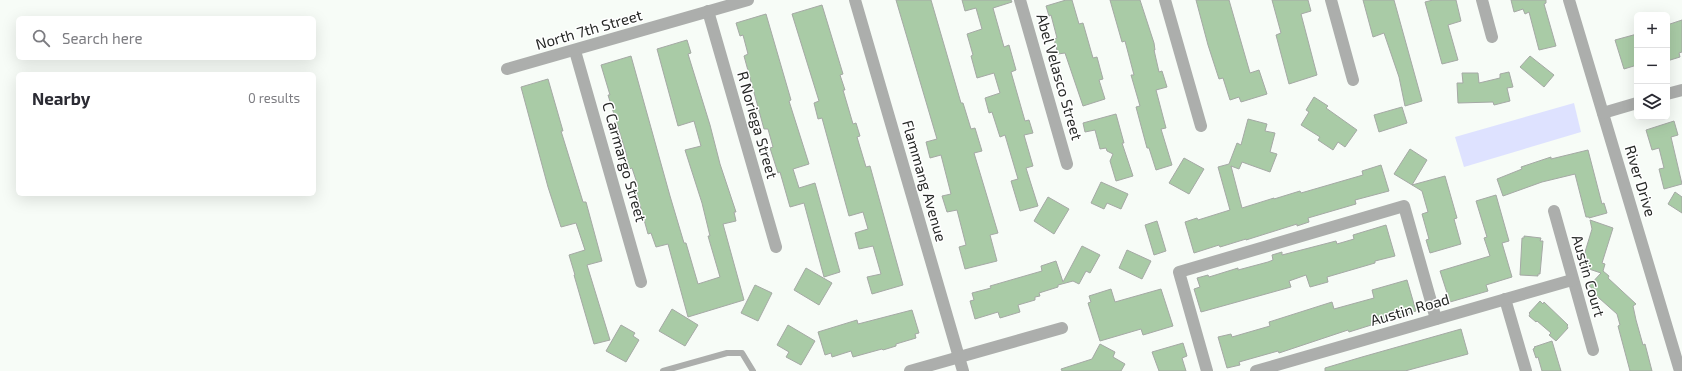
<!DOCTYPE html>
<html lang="en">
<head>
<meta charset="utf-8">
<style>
  :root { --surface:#fff; --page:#f2f2f3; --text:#2b2b33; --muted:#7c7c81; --line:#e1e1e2 }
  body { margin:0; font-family:"Exo 2",sans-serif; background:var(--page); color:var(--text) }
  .controls { position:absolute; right:12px; top:12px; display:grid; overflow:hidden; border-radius:6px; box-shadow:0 4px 16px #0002 }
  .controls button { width:36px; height:36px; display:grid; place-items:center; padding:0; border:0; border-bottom:1px solid var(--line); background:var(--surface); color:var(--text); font:20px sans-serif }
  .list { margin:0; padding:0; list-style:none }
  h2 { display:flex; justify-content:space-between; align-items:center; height:52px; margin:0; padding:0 16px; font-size:17px }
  h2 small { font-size:13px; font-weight:400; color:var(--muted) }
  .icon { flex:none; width:22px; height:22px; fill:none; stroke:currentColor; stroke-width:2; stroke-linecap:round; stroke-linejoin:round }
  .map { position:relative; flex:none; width:1682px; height:371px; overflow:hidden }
  .search { position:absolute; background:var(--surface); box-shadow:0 4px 16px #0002; left:16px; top:16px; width:300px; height:44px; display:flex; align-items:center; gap:10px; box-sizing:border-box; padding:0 14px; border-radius:6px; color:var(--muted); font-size:15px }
  .panel { position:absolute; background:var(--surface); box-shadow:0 4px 16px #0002; left:16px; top:72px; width:300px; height:124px; border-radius:6px }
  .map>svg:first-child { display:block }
</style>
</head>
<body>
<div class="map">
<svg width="1682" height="371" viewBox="0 0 1682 371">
  <rect width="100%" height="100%" fill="#f7fcf7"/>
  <!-- green -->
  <path fill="#dee2ff" d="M1574,103L1581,132L1464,167L1455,137Z"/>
  <!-- building -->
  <g fill="#a9cba6" stroke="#a5a9a5">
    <path d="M896,0H931L961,103H963L971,129L975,128L982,151L974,153L998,233L990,235L997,261L965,269L959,247L966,245L957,210L947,212L942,196L951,194L941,155L930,158L926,142L937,139Z"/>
    <path d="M962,0H1011L1012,2L993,8L1004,47L1009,45L1016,70L1011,72L1025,121L1029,120L1033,133L1024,135L1033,166L1026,168L1038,206L1020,211L1011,181L1018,179L1005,135L1000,137L992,112L989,113L985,98L1000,93L994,73L977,78L971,56L973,55L967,34L982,29L976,8L965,11Z"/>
    <path d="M1066,0H1072L1079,24L1083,23L1093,58L1097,57L1103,79L1099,80L1105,99L1083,106L1065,53L1058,54L1054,39L1057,38L1051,15L1049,16L1046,6Z"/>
    <path d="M1110,0H1140L1154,43L1155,50H1154L1159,72L1162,71L1167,87L1156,90L1166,128L1161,129L1172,165L1156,170L1149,148H1147L1136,107L1140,106L1131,75H1134L1125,41L1122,42Z"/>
    <path d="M1196,0H1229L1250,73L1259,70L1267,94L1241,102L1239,97L1230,100L1223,78L1219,79L1208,45Z"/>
    <path d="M1272,0H1308L1311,11L1301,14L1317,75L1289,84L1276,35L1281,33Z"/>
    <path d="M1363,0H1394L1422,101L1405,106L1399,77L1384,33L1373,37Z"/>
    <path d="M1433,0H1456L1461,21L1448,25L1458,60L1442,64L1425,2Z"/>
    <path d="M1511,0H1546V3L1544,4L1556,46L1539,50L1529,12L1525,14L1523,9L1514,12Z"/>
    <path d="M822,5L843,74L840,75L845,90H843L853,124L856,123L860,136L857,137L866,167L870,166L903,285L872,294L867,277L881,274L873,246L859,249L855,233L868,229L863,212L849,216L822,118L818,119L814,103L819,101L792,14Z"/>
    <path d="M766,14L791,100L789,101L809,164L793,169L799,188L815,183L840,272L824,277L804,203L790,207L780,172L778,173L770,148L773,147L768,129H764L744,56L748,54L743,35L740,36L736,23Z"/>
    <path d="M1682,20V52L1679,53L1680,57L1667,61V25Z"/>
    <path d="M1637,34V65L1624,69L1615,40Z"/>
    <path d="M687,40L691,53L688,54L710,125L720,164L736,212H734L736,221L723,224L744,300L688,317L668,244L656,247L651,233L648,234L635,187L638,186L632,168L629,169L626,156H627L608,95H610L601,65L631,56L670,196L684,243H686L698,284L720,277L708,236H710L702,203L685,150L701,146L694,121L678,126L657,49Z"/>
    <path d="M1530,56L1554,75L1544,87L1520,67Z"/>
    <path d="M1509,72L1513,87L1507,88L1510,101L1494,105L1493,102L1458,103L1457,83H1463L1462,73H1478L1479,83L1500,78V74Z"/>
    <path d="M548,79L563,131H561L583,202H586L602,261L587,265L610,340L594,344L574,275H575L569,255L585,250L576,223L561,227L548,187L521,87Z"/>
    <path d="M1314,97L1328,106L1326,108L1357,130L1345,147L1338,142L1333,150L1318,140L1320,137L1301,125L1309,112L1306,110Z"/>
    <path d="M1402,107L1407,123L1379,132L1374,115Z"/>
    <path d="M1116,114L1124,143H1122L1133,176L1116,181L1110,161L1113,154L1107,151L1106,148L1100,149L1095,130L1085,132L1083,123Z"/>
    <path d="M1248,119L1267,124L1265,131L1275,133L1270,152L1277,154L1270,172L1242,162L1239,169L1231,166L1242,208L1274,198V199L1300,191L1301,193L1363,175L1362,171L1381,165L1389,191L1355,200L1356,204L1308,218L1309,222L1297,226V224L1246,240V239L1220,247L1219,245L1194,253L1185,222L1197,218L1198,220L1230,210L1218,167L1229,164L1237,143L1241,145Z"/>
    <path d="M1674,121L1678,135L1671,137L1682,184L1664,189L1659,169L1664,168L1659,148L1652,150L1646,130Z"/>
    <path d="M1410,149L1427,160L1412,185L1445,176L1457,218L1454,219L1461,244L1430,253L1426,240L1429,239L1422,214L1428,212L1422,191L1394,174Z"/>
    <path d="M1588,150L1602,204L1604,203L1607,213L1589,218V217H1586L1575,174L1542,182L1503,196L1497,179L1522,169L1521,167L1551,157V159Z"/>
    <path d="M1184,158L1204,169L1189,194L1169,183Z"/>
    <path d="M1101,182L1128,194L1121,209L1107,203L1104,209L1091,203Z"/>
    <path d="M1675,192L1682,197V213L1668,204Z"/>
    <path d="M1496,195L1509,241L1502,243L1512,277L1486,285L1488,291L1450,302L1440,271L1490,256L1484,238L1487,237L1476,201Z"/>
    <path d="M1048,197L1069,209L1054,234L1034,221Z"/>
    <path d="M1590,220L1613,228L1602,263L1605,264L1603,271L1609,276L1608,278L1636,304L1633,306L1636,320L1643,345L1645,344L1652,371H1630L1618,326L1620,325L1617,314L1590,290L1592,288L1589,286L1601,273L1583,267L1584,263L1582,262L1592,229Z"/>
    <path d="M1157,221L1166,251L1154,255L1145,225Z"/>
    <path d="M1386,225L1395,256L1375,261V263L1327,277L1328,282L1310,287L1306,275L1289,281L1291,287L1201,312L1194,289L1200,287L1197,278L1208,275L1209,277L1238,268V270L1268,262L1273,260L1272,255L1282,252V255L1336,241L1337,244L1354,239L1353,235Z"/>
    <path d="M1524,236L1541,238L1540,241H1543L1540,274H1538V276L1520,275L1522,238H1524Z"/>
    <path d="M1082,246L1100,255L1090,273L1086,271L1079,284L1073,281L1058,285V287L1039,293L1040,296L1035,297V300L1018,305L1020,312L1000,318L998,312L975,319L970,301L974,300L972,293L991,288L990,286L1042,271L1041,266L1056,261L1063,282Z"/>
    <path d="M1127,250L1151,261L1142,279L1119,268Z"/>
    <path d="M806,268L832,283L819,305L794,290Z"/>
    <path d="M1407,280L1416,311L1349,332L1348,330L1279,353L1278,351L1239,362L1240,365L1227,368L1218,337L1231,334L1232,337L1270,326L1269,322L1332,302L1334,309L1374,298L1372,290Z"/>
    <path d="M755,285L772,293L758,321L741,313Z"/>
    <path d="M1111,289L1115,302L1161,289L1173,326L1143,335L1141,329L1100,341L1088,303L1091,302L1089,296Z"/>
    <path d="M1540,301L1543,304L1544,302L1568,325L1567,326L1568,328L1556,341L1549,335L1551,333L1537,321L1536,322L1529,316L1530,314L1529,313Z"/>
    <path d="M672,309L698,325L685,346L659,331Z"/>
    <path d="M912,310L919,333L915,334L916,338L896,344V346L883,350L882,349L853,357L851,351L832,357L831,353L825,355L818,332L857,320L858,324Z"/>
    <path d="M621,325L635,333L633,336L639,340L626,362L606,351Z"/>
    <path d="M788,325L815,341L801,365L786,357L789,352L777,345Z"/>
    <path d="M1461,329L1468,354L1405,371H1325V368L1362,357Z"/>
    <path d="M1552,341L1561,371H1542L1538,357L1536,358L1533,349L1535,348L1534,347Z"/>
    <path d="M1183,343L1187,356L1182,358L1186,371H1159L1152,352Z"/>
    <path d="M1100,344L1115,352L1113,357L1125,364L1121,371H1062L1061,369L1092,359Z"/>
  </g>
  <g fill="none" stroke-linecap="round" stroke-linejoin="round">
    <!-- lane -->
    <path stroke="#acaeac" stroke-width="6" d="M663,371L727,353H742L753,371"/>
    <!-- street -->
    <g stroke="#acaeac" stroke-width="12">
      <path d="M855,0L963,371"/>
      <path d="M1020,0L1067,164"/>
      <path d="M1165,0L1201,126"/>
      <path d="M1331,0L1353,80"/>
      <path d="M1482,0L1492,37"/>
      <path d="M1569,0L1680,371"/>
      <path d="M708,11L776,247"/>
      <path d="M575,51L641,282"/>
      <path d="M507,69L748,0"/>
      <path d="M1667,94L1682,90"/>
      <path d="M1603,113L1637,103"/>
      <path d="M1554,211L1593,350"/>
      <path d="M1505,299L1526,371"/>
      <path d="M910,371L1062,328"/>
      <path d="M1207,371L1179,272L1404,206L1436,319"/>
      <path d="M1256,371L1572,280"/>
    </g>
  </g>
  <g text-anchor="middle" stroke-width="3" stroke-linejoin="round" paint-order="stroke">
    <!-- street labels -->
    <g font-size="15" fill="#262826" stroke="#fff">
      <text transform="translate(589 30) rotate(-16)" y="5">North 7th Street</text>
      <text transform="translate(1059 77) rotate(74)" y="5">Abel Velasco Street</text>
      <text transform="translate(757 125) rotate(74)" y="5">R Noriega Street</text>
      <text transform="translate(624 162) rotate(74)" y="5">C Carmargo Street</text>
      <text transform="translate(924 181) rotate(74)" y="5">Flammang Avenue</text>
      <text transform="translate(1640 181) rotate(73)" y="5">River Drive</text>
      <text transform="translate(1588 276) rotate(74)" y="5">Austin Court</text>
      <text transform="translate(1410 310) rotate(-16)" y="5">Austin Road</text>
    </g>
  </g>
</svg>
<div class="controls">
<button>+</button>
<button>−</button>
<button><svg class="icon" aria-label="layers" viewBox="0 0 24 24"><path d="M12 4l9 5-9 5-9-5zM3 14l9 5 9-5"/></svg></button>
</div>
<div class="search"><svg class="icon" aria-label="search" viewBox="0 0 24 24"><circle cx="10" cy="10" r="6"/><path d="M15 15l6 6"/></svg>Search here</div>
<section class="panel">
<h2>Nearby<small>0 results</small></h2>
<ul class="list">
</ul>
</section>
</div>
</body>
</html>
